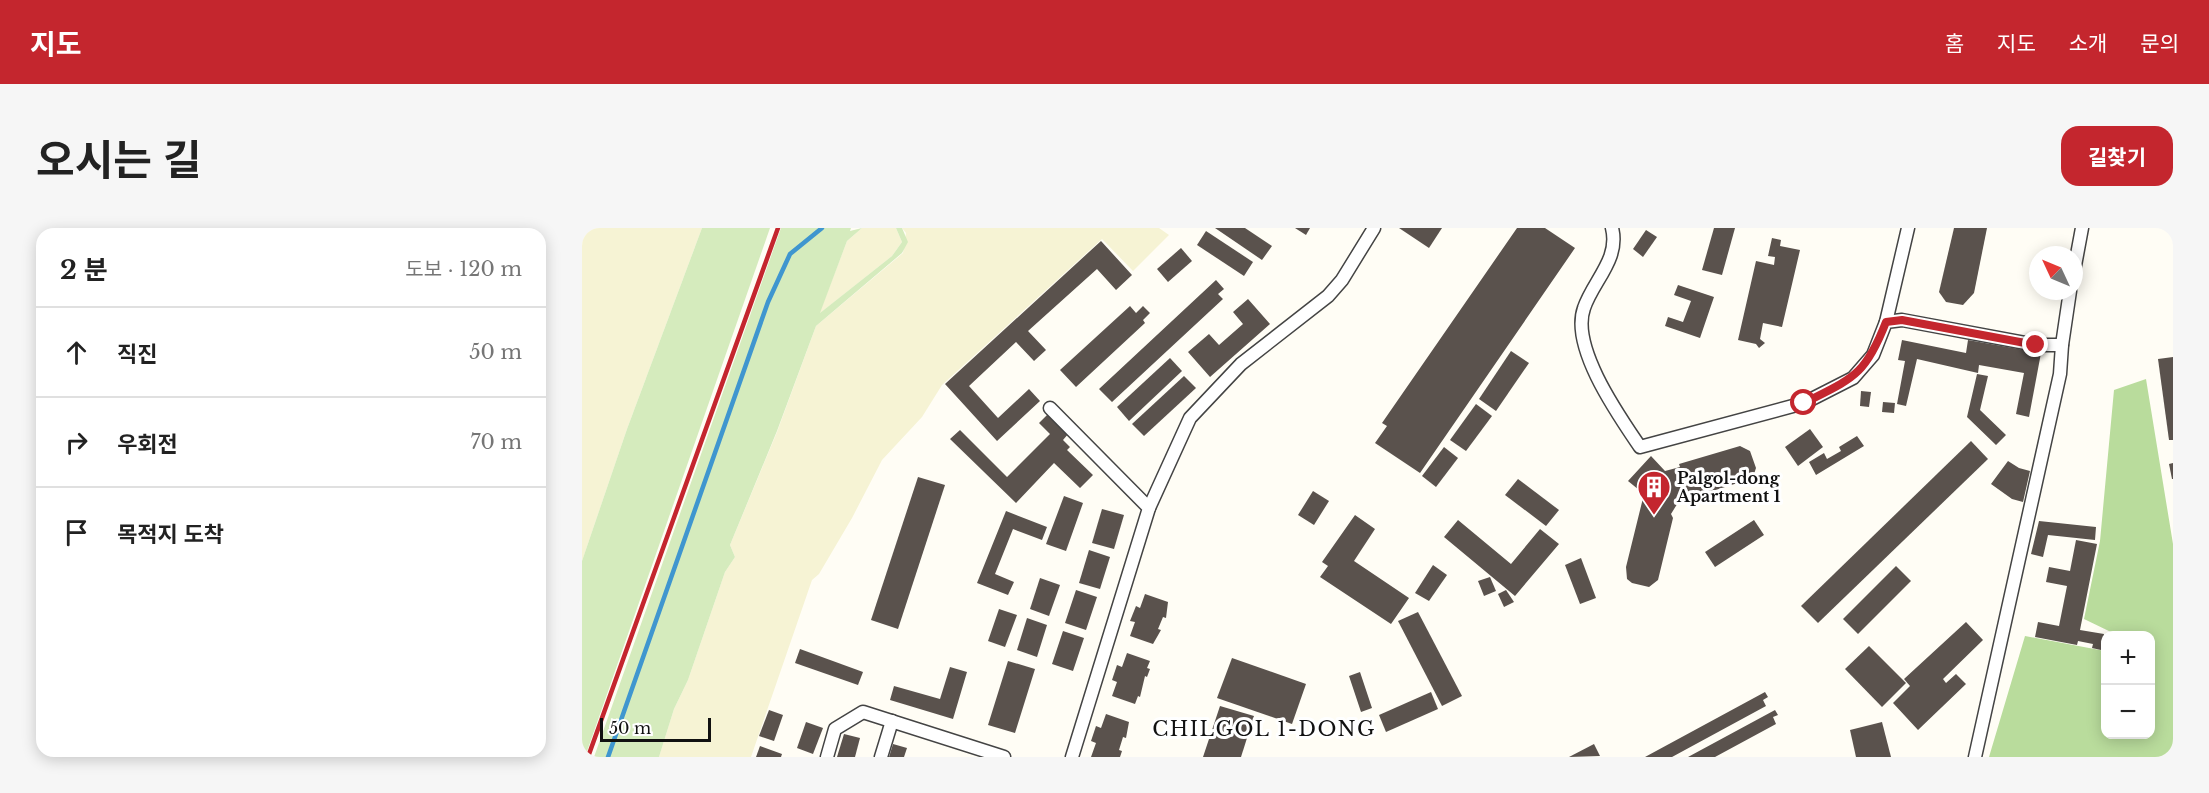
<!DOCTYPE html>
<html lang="ko">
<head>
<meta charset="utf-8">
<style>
  :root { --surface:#fff; --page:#f6f6f6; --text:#222; --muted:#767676; --line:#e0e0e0; --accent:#c4262e }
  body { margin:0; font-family:"Libre Baskerville","Noto Sans KR",serif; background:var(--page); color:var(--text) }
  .controls { position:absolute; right:18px; bottom:18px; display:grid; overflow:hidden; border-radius:12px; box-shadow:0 3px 15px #0003 }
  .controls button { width:54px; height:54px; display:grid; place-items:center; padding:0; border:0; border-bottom:2px solid var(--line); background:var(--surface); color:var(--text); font:30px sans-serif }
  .compass { position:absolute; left:1447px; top:18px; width:54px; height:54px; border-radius:50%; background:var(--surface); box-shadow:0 3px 15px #0003; rotate:314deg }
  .scale { position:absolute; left:18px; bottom:15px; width:111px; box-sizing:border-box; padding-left:6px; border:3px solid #111; border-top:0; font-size:16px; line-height:21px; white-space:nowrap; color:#111; -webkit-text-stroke:4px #fff; paint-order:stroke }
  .stop { position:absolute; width:18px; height:18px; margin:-14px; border:4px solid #c4262e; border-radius:50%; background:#fff }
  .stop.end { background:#c4262e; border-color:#fff; box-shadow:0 2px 6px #0008 }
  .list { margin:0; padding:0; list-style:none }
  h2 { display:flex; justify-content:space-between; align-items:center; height:78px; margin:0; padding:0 24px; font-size:26px }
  h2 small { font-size:20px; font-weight:400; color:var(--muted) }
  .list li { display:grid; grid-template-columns:39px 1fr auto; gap:18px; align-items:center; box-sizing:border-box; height:90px; padding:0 24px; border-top:2px solid var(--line) }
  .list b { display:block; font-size:22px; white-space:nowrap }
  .list em { font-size:20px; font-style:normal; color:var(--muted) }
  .icon { flex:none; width:33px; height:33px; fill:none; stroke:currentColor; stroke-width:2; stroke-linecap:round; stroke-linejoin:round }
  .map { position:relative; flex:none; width:1591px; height:529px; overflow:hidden; border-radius:18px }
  header { display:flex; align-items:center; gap:36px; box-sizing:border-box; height:84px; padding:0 30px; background:var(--accent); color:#fff }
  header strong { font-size:28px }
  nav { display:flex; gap:33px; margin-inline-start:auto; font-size:21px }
  .intro { display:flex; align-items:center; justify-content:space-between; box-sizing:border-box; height:144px; padding:0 36px }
  h1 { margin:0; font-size:42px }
  .button { padding:15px 27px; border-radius:18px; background:var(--accent); color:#fff; font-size:21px; font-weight:700 }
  main { display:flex; gap:36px; padding:0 36px }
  aside { flex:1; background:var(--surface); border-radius:18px; box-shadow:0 3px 15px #0003 }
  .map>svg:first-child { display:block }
</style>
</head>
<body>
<header>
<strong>지도</strong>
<nav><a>홈</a><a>지도</a><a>소개</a><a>문의</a></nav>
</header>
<div class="intro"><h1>오시는 길</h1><a class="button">길찾기</a></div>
<main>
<aside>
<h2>2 분<small>도보 · 120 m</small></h2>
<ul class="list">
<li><svg class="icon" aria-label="ahead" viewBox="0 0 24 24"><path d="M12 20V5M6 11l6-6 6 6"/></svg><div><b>직진</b></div><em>50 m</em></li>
<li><svg class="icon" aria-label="right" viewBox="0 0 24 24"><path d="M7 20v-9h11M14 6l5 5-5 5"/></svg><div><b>우회전</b></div><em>70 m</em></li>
<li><svg class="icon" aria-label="arrive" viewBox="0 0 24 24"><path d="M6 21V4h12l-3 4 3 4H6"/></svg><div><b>목적지 도착</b></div></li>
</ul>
</aside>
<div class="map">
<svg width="1591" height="529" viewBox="0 0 1591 529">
  <rect width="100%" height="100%" fill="#fffdf5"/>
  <!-- farmland -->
  <g fill="#f6f3d4">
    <path d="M0,0H120L45,201L0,333Z"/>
    <path d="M280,0H314L320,14L310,28L237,86L265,13Z"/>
    <path d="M320,0H577L587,7L551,43L520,11L360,157L340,189L300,232L270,290L237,346L230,352L169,529H77L92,481L106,452L143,344L153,329L148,317L195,204L234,98L321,25L324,5Z"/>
  </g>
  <!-- green -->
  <g fill="#d5ebbd">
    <path d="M120,0H188L3,529H0V333L45,201Z"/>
    <path d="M199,0H239L208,25L185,74L25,529H12Z"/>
    <path d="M242,0H269L268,3L280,0L265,13L238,85L310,28L320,14L314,0H320L326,14L320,25L234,98L195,203L148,317L153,329L143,344L106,452L92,481L77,529H27L187,75L209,26Z"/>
  </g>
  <!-- forest -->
  <path fill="#b9dc9c" d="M1564,151L1591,316V529H1407L1443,408L1523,423L1524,506H1568V407H1531V405L1502,391L1518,313L1532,162Z"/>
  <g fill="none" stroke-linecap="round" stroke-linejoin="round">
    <!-- stream -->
    <path stroke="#3f96cf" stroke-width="4.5" d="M26,529L186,74L208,26L240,0"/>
  </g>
  <!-- building -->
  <g fill="#5a524d">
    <path d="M633,0H663L690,18L680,32Z"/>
    <path d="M713,0H728L724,7Z"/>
    <path d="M817,0H860L847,20Z"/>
    <path d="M935,0H963L993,20L838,245L793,215L805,198L800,195Z"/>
    <path d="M1132,0H1153L1140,47L1120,42Z"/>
    <path d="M1372,0H1405L1392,65L1381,77L1364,74L1357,64Z"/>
    <path d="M1064,2L1075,9L1061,29L1051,21Z"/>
    <path d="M624,3L671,34L662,48L615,17Z"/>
    <path d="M1190,10L1199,12L1198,18L1218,22L1200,99L1181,95L1178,111L1183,115L1177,120L1174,116L1156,112L1174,33L1192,37L1193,29L1186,28Z"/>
    <path d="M519,13L550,47L534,62L515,41L446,103L464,122L452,133L434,114L387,158L416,190L447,161L458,173L415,213L363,156Z"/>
    <path d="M599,20L610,33L586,54L575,41Z"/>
    <path d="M634,52L642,61L636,66L641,71L530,174L517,161Z"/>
    <path d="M1096,57L1132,69L1118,110L1083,98L1086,89L1101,94L1109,73L1092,67Z"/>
    <path d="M666,71L688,96L628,149L606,124L627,106L637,117L661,96L651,84Z"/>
    <path d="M548,78L554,85L561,78L568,85L561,92L563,95L494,159L478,142Z"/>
    <path d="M1320,112L1384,125L1386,112L1459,125L1447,189L1434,186L1442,145L1397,137L1396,145L1335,131L1324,178L1315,176L1323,133L1316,132Z"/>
    <path d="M929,123L947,135L914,183L897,171Z"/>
    <path d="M1591,129V212H1587L1576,131Z"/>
    <path d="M588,130L600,143L547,193L535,179Z"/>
    <path d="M1395,146L1406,148L1398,182L1424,207L1414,217L1385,189Z"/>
    <path d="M602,148L614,160L562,208L550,196Z"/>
    <path d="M1279,163L1289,164L1287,179L1278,178Z"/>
    <path d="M1301,174L1313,175L1312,185L1300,184Z"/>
    <path d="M894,176L910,188L884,223L868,212Z"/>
    <path d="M467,185L487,205L481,212L488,219L485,222L511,247L498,260L472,235L434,275L368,211L378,202L425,249L468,206L457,195Z"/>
    <path d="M1228,201L1241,219L1216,238L1203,219Z"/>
    <path d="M1275,208L1282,218L1234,247L1227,234L1242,225L1245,231L1259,223L1257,219Z"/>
    <path d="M1389,213L1406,231L1236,395L1219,378Z"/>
    <path d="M1158,218L1168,223L1174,240L1172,246L1162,253L1108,270L1107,268L1097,273L1089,286L1091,290L1076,352L1067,359L1050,355L1045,351L1044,339L1062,266L1046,253L1069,228L1083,243L1098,239L1097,236Z"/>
    <path d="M862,219L876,230L854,259L840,248Z"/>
    <path d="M1426,233L1437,240L1448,243L1441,274L1430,271L1409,256Z"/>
    <path d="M1591,235V251H1590L1587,236Z"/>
    <path d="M336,249L363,257L316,401L289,392Z"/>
    <path d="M936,251L977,282L964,298L923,267Z"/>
    <path d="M731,263L747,273L732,297L716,287Z"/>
    <path d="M482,268L501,275L484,323L464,316Z"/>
    <path d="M520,281L542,287L532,321L510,315Z"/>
    <path d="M424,283L465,299L460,312L431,301L413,346L432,354L426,367L395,355Z"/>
    <path d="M773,287L793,301L772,333L827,370L809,396L738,349L746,338L740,334Z"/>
    <path d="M876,292L929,336L958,301L977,316L933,368L862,309Z"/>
    <path d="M1172,292L1182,307L1133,339L1123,324Z"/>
    <path d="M1457,293L1514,299L1513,312L1466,307L1461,329L1449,326Z"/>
    <path d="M1494,312L1515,316L1498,402L1522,406L1519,422L1510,420L1511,416L1496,413L1495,417L1453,409L1456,394L1477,398L1485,358L1464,354L1467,339L1488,343Z"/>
    <path d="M507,322L528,329L518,361L497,355Z"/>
    <path d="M999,330L1014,370L998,376L983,337Z"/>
    <path d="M851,337L865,347L847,373L833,365Z"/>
    <path d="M1314,338L1329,353L1276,406L1261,391Z"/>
    <path d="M908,349L914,363L902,368L896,353Z"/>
    <path d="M458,350L478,357L467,388L448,381Z"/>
    <path d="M494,362L515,369L504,402L483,395Z"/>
    <path d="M924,362L932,374L922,379L916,366Z"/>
    <path d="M563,366L586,374L584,390L581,389L576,401L579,402L571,416L548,408L553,394L548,393L554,378L558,380Z"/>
    <path d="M417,381L435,387L423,419L406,413Z"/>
    <path d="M836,384L880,468L860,478L816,393Z"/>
    <path d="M445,390L465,397L455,429L435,422Z"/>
    <path d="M1384,394L1401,412L1361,451L1364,455L1374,446L1384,456L1336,502L1311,475L1328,458L1322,451Z"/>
    <path d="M481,403L502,410L491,443L470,436Z"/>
    <path d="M1287,418L1324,455L1300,479L1263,441Z"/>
    <path d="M218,421L281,444L276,457L213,435Z"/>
    <path d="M545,425L568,433L565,440L568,441L565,449L563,448L558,469L556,468L553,476L530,468L535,454L530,452L535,437L540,439Z"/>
    <path d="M650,430L724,456L710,496L635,470Z"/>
    <path d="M426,433L453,441L433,505L406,497Z"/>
    <path d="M368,439L385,444L371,491L308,472L312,458L358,471Z"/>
    <path d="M778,444L790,480L779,484L767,448Z"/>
    <path d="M849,464L856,481L804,504L797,487Z"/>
    <path d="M1183,464L1186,469L1181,472L1184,478L1090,529H1063Z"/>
    <path d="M638,478L672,488L659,529H621Z"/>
    <path d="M187,482L201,487L192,513L177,508Z"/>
    <path d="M1193,482L1196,487L1191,489L1194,496L1133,529H1106Z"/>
    <path d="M524,486L547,494L544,510L541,509L537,522L540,523L538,529H509L514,515L509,513L514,498L519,500Z"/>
    <path d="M224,494L241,500L231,526L215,520Z"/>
    <path d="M1300,494L1309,529H1274L1268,502Z"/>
    <path d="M262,506L278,510L273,529H255Z"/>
    <path d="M311,516L325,520L322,529H307Z"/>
    <path d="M1012,516L1018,528L987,529Z"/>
    <path d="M178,518L200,526L199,529H174Z"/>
  </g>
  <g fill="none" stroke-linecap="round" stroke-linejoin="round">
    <!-- street casing -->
    <g stroke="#444" stroke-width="15">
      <g id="street">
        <path d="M1030,0C1038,31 1011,53 1002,80C988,119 1037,188 1058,219L1222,175L1271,150L1291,127L1304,94L1320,92L1454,117H1480"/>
        <path d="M1492,43L1500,0"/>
        <path d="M1304,94L1326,0"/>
        <path d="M468,180L567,280L490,529"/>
        <path d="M567,280L608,190L659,136L746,68L760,52L792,0"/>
        <path d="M245,529L253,501L281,484L422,529"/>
        <path d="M299,529L310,493"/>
        <path d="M1393,529L1478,146L1480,117L1488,63"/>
      </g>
    </g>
    <!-- street -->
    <use href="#street" stroke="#fff" stroke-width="12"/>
    <!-- rail -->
    <path stroke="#c4262e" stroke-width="4.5" d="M6,529L196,0"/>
  </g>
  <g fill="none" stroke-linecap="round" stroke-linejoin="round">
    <!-- route -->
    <path stroke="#c4262e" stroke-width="8" d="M1222,175C1271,150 1283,148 1304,94L1320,92L1454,117"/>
  </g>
  <!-- icons -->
  <defs>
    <g id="building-pin" transform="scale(1.725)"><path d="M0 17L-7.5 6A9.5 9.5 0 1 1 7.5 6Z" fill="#c4262e" stroke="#fff"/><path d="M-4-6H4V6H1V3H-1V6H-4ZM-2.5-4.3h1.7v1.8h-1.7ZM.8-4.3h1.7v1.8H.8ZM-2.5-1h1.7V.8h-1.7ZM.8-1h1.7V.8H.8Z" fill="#fff"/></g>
  </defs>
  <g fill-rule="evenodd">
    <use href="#building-pin" x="1072" y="259"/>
  </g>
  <g text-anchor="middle" stroke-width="6" stroke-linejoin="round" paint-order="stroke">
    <!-- poi labels -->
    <g font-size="16" font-weight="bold" fill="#111" stroke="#fff" text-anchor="start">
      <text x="1095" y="256">Palgol-dong<tspan x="1095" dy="18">Apartment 1</tspan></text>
    </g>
    <!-- quarter labels -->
    <g font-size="20" letter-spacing="1.5" fill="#111" stroke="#fff">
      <text x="682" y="508">CHILGOL 1-DONG</text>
    </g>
  </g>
</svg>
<div class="controls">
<button>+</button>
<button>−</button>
</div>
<svg class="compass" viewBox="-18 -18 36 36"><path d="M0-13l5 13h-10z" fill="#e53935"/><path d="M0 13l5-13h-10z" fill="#767676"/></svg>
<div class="scale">50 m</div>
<div class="stop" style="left:1222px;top:175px"></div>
<div class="stop end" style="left:1454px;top:117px"></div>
</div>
</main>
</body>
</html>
